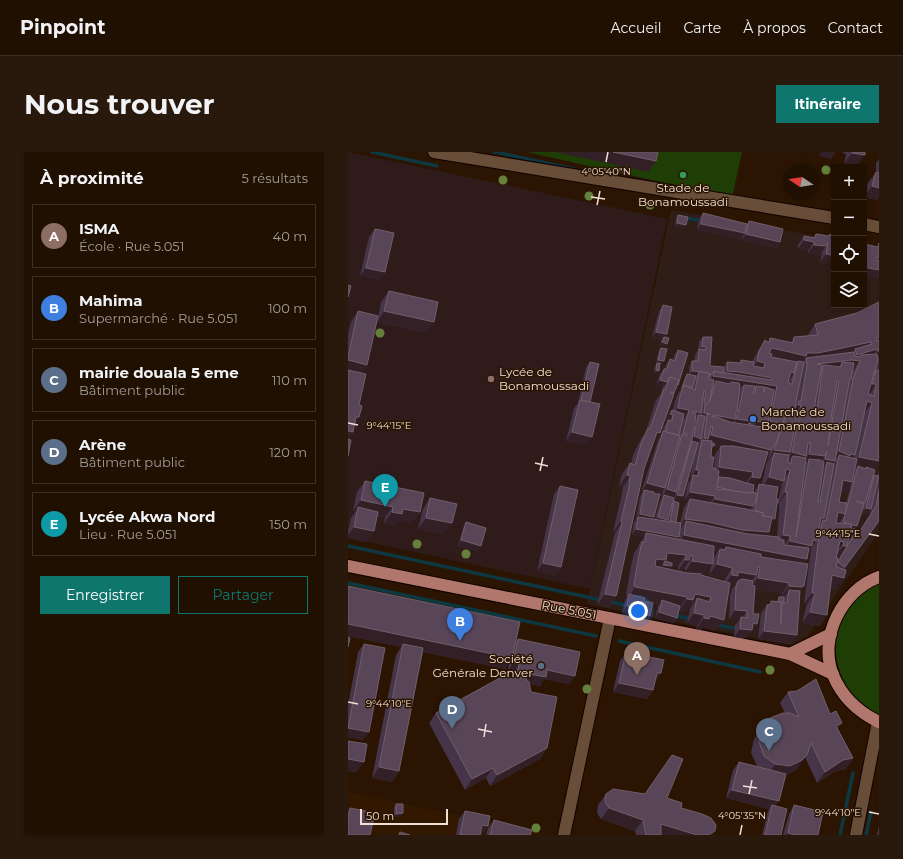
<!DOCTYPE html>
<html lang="fr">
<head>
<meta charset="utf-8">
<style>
  :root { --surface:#201002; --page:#28190c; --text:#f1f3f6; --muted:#a29d99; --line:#3d3024; --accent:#0f766e }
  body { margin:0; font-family:Montserrat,sans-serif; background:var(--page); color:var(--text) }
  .controls { position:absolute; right:12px; top:12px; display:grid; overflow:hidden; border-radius:0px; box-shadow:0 2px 6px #0003 }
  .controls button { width:36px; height:36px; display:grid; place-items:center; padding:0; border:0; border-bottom:1px solid var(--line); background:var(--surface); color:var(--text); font:20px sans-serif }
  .compass { position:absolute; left:435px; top:12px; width:36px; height:36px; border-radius:50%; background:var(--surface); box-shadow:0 2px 6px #0003; rotate:282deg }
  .scale { position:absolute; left:12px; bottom:10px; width:88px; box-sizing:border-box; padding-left:4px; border:2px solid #f0e0d4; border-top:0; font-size:11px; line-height:14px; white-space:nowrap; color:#f0e0d4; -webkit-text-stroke:3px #2b1502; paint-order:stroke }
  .you { position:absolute; left:290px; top:459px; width:14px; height:14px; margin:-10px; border:3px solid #fff; border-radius:50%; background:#1a73e8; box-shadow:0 0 0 6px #1a73e833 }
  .badge { display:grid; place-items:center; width:26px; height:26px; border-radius:50%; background:var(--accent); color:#fff; font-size:13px; font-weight:700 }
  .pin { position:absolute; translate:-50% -33px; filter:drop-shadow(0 1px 2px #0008) }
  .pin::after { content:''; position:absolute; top:21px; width:14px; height:12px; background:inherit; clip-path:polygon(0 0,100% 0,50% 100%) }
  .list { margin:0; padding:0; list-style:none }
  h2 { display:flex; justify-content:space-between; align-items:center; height:52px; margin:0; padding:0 16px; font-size:17px }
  h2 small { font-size:13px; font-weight:400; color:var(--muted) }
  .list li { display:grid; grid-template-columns:26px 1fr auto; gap:12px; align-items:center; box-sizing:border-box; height:64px; margin:0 8px 8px; padding:0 8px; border:1px solid var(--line); border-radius:0px }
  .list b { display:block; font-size:15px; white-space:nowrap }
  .list p { margin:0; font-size:13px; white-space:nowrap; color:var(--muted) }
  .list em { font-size:13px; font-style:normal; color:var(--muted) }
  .actions { display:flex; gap:8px; padding:12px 16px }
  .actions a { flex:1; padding:9px 0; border:1px solid var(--accent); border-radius:0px; text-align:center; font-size:14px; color:var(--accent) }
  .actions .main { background:var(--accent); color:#fff }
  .icon { flex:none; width:22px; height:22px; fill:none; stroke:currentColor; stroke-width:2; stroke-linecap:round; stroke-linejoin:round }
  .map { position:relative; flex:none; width:531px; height:683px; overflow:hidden; border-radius:0px }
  header { display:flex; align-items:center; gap:24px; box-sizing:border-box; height:56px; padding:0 20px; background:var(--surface); border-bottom:1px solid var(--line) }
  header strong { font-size:19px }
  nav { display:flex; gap:22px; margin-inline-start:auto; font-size:14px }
  .intro { display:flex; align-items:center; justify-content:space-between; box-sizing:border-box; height:96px; padding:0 24px }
  h1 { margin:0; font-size:28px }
  .button { padding:10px 18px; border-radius:0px; background:var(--accent); color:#fff; font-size:14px; font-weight:700 }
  main { display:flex; gap:24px; padding:0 24px }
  aside { flex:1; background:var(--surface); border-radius:0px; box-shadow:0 2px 6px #0003 }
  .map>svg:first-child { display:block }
</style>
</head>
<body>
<header>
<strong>Pinpoint</strong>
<nav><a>Accueil</a><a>Carte</a><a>À propos</a><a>Contact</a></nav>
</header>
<div class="intro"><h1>Nous trouver</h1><a class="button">Itinéraire</a></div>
<main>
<aside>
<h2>À proximité<small>5 résultats</small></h2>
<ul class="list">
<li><span class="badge" style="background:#8d6e63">A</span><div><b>ISMA</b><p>École · Rue 5.051</p></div><em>40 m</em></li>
<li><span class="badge" style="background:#3f7fe0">B</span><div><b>Mahima</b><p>Supermarché · Rue 5.051</p></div><em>100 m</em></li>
<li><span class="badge" style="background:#5c6f8a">C</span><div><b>mairie douala 5 eme</b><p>Bâtiment public</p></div><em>110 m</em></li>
<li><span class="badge" style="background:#5c6f8a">D</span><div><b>Arène</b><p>Bâtiment public</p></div><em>120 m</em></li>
<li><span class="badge" style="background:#0f9aa8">E</span><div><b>Lycée Akwa Nord</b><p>Lieu · Rue 5.051</p></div><em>150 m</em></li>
</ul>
<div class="actions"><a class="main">Enregistrer</a><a>Partager</a></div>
</aside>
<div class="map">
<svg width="531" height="683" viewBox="0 0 531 683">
  <rect width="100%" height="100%" fill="#2b1502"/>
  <!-- commercial -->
  <path fill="#2f1d17" d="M323,58L486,87V153H516V93L531,96V380L460,484L445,492H436L239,452Z"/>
  <!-- built -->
  <path fill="#331800" d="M0,640L198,682L0,683Z"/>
  <!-- education -->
  <path fill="#2f1c1a" d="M0,0L319,67L242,437L0,386Z"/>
  <!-- green -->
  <g fill="#1e3e05">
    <path d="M179,0H394L384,46Z"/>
    <path d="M531,429V562C492,548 476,493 497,459C505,445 517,436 531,429Z"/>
  </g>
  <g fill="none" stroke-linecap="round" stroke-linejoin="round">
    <!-- stream -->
    <g stroke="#0d3841" stroke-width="3.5">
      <path d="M24,0L89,14"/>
      <path d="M146,0H149"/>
      <path d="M152,1L226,17"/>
      <path d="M336,66L349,68"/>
      <path d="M0,394L253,448"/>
      <path d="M0,431L248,484"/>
      <path d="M259,449L281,454"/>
      <path d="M326,463L343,467"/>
      <path d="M369,473L390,477"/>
      <path d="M271,489L412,520"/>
      <path d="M492,683L505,621"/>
      <path d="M518,683L523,660"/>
    </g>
    <!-- minor casing -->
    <g stroke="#120200" stroke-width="14">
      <g id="minor">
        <path d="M86,0L486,66"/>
        <path d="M516,72L531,75"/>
        <path d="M216,683L262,466"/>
        <path d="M508,683L530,570"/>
      </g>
    </g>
    <!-- major casing -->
    <g stroke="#120200" stroke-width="14">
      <g id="major">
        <path d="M0,414L442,502L485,522"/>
        <path d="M531,425C494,438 470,486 485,523C494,545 510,560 531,570"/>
        <path d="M442,502L483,482"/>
      </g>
    </g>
    <!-- minor -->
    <use href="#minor" stroke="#684e39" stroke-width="12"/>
    <!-- major -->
    <use href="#major" stroke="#b1776c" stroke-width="12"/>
  </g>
  <!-- trees -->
  <g fill="#657f3d">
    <circle cx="478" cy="18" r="4.5"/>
    <circle cx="155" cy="28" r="4.5"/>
    <circle cx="241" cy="44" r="4.5"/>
    <circle cx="302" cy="53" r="4.5"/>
    <circle cx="32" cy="181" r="4.5"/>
    <circle cx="69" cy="392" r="4.5"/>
    <circle cx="118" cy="402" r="4.5"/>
    <circle cx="422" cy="518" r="4.5"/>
    <circle cx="239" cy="537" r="4.5"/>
    <circle cx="188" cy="676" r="4.5"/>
  </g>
  <!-- wall -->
  <g fill="#463448" fill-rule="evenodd">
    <path d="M493,0H517L509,14L496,11L498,3L496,1Z"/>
    <path d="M531,7V45L529,48L516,45L520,31L528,20V11Z"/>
    <path d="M355,61L399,72L401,69L432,90L428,96L394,88L395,85L393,87L349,78L351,67Z"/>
    <path d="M330,63L336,76L327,74L328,66Z"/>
    <path d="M27,77L37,120L31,128L12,124L21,85Z"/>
    <path d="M468,82L480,84L482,82L486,83V108L481,106L478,111L472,110L474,100L472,103L460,101V99L450,97V93L456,84L465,86Z"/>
    <path d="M41,139L78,181L29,170L33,150Z"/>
    <path d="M531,150V314L528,313L525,317L524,325L526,323L529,324L531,319V369L496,417L488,437L482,436L472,474L454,471L459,452H456L463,397L461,400H460L459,407L456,411L452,439L449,483L443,492L410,487L413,461L419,453H421L423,449L429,450L431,445H436H433L434,442L407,437L405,462L409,472L403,480H402L398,486L386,485L387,473L392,467H381L382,443L384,437L388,432L385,431L382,435H381L376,468L368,478L355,475L353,478L348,477L349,474L339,471L342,457L344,454L342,453L338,459L331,458L329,466L325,471L307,466L310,454L312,452L305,451L302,464L300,467L293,465L295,457L291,463L275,460L277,448L279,445L278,443L283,414L286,401L290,395L291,392L296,385L284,383L286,370L288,368L292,344L295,340H293L310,288L314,282L316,274L320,269L318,268L320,264L324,258L325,259L326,252L330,241L332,239L337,225L339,222H341V215L344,209H346L347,203L350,198L351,190L355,185H364L362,214L376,215L379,210L391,211L393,208L404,210L410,199L417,188L420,190L422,186L443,190L446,185L460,184V183L467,172L509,161ZM350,290V294L348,296L342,327H343L340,331L336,349H340L336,355L332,371L328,370L326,349L325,351L324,345L328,341L325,349L331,350L349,291ZM366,294L372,295L367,302L366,316L364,315L363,305L364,297ZM422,299L419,309H420L418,312L414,332H411L407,338V340H405L406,334L412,326L419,303ZM370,324L380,325L370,326ZM383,326L399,329V331ZM503,332L498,351L491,350L493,340L497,341ZM434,333L430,348L428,347L429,339ZM315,338L313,346H314L312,349L307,367H305L306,365L312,342ZM430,351H431V359L429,385L418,383L422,373H423L428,354ZM524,351L522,363L512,378L509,377L499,392L502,382H504L509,374L515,355L514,361L519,363L523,357ZM323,357L321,369H319L320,368ZM332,375H334L332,378L331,387H329ZM366,399H370L365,407ZM493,403L490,408L488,406V405H491ZM324,413L330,414V419H333L337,415V420L352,422L339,421L313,416L322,417ZM363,413L361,423L377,427L376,430L353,423V422H357Z"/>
    <path d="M315,153L319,182L317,185V194L312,193L314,187L304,185L311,159Z"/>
    <path d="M10,159L19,213L13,221L6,273L5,280L0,287V182L3,170Z"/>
    <path d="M313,196L316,209L314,212H312L311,219L309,221H306L307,214L309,211H308L311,198Z"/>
    <path d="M330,198V233L305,292L296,317L268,444L260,455L249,453L267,381L265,380L273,346L275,335L271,334L274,322L282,311L283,312L285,303L293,287L297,282L308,248L312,243L315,235L308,233L312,222L316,217H317L318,213L322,207L325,208L326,204Z"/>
    <path d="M242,210L238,293L218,289L226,256L230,251L238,215Z"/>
    <path d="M17,329L72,360L64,371L49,368L46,373L36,371L37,365L29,364L26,379L18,390L0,386V379L3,366L8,359H5L9,340Z"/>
    <path d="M212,334L213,415L207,423L189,419L206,342Z"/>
    <path d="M82,346L96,382L70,377L75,357Z"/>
    <path d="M118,370L133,394L129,399L110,394L115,376Z"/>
    <path d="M0,434L167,491L170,487L222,532L196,527L192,534L181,532L199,596L192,607L142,634L138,626L117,638L81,571L88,561L162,527L164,526L166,520L160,519L161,511L157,517L75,500L51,619L44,630L24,626L48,503L53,495L0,484Z"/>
    <path d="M16,492L15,588L0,585V553L10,500Z"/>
    <path d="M278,500L308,530H307L305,538L299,547L265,540L272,509Z"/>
    <path d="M440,540L482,562L505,606L498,617L488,619L469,631L457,605L451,614L447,619L437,623L431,649L427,654L433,683H414L420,659L421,657L378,646L385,618L391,610L409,614L403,601L406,587L417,571L437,561L432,551Z"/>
    <path d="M258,642L319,646L367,679L364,683H288L287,679L253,667L249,661L250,653Z"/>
    <path d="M48,652L55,661L53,664L46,665V655Z"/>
    <path d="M446,653L470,683H435L441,662Z"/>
    <path d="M2,656L0,683V659Z"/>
    <path d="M117,659L135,683L132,682V683H108L111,667Z"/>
    <path d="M146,668L182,683H138L140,676Z"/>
    <path d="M531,673V683H529Z"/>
  </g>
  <!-- shaded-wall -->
  <g fill="#332026">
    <path d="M208,0H265L308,9L300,20Z"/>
    <path d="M473,0H488L483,7L470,4Z"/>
    <path d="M504,1L517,3L509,14L496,11Z"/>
    <path d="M524,34L531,36V45L529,48L516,45Z"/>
    <path d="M329,71L338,73L336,76L327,74Z"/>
    <path d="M353,72L397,81L393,87L349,78Z"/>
    <path d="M398,82L432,90L428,96L394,88Z"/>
    <path d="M456,88L466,90L460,99L450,97Z"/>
    <path d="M479,91H480L472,103L460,101L466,93Z"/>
    <path d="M485,97L486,98V108L481,106L478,111L472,110L478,102Z"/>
    <path d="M516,115L531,118V126L530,127L516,125Z"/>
    <path d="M18,116L37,120L31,128L12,124Z"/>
    <path d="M36,159L86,170L78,181L29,170Z"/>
    <path d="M308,180L319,182L315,187L316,185L314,187L304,185Z"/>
    <path d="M314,190L319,192L317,194L312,193Z"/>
    <path d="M523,190L515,201L507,197L502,204L458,206L454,212L450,209L447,214L416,207L424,196L459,201Z"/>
    <path d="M354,195H358L354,201L350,200Z"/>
    <path d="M529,197L522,208L512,209L504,220L493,215L494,210L488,220L475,213L469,222L461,223L469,212L504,208H505L509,203Z"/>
    <path d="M530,199H531V204L529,207L522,210Z"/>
    <path d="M0,208L19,213L11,224L0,221Z"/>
    <path d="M310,208L316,209L314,212L308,211Z"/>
    <path d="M409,209L417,211L409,222L402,220Z"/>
    <path d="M308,218L311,219L309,221H306Z"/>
    <path d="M344,219H351L347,225L341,224Z"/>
    <path d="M379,219L391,220L424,226L420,232L429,234L422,245L417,235L412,243L408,234L403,242L395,233L390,240L378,238L368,229L363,236L357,235L365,224L375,225Z"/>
    <path d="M443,220L446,221L439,232Z"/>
    <path d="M312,228L319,230L315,235L308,233Z"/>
    <path d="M524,232H528L521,243L517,242Z"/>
    <path d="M519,249L524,251L516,262Z"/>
    <path d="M450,253H453L445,264H443Z"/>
    <path d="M330,256L341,258L336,267L324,264L321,269L318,268L322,262L324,263Z"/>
    <path d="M345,259L353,261L350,265V263L346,269L339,268Z"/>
    <path d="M388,259H390L385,266L388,267L382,275L359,272L365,263Z"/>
    <path d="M356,261L362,262H359L354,270L350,269Z"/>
    <path d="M8,265H11L4,276Z"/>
    <path d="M389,267L402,269L396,277L383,275Z"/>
    <path d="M409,269L420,272L422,269L434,272L426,283L414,275L415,273L410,279L396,280L401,272Z"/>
    <path d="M0,279L5,280L0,287Z"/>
    <path d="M224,280L244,285L238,293L218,289Z"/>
    <path d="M309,280L312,281L305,292L302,291Z"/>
    <path d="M363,283L429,289L417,306L373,294L372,295L357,292Z"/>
    <path d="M346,284L353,287L347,295L340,293Z"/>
    <path d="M356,286L360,287L354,295V288L350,294Z"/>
    <path d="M426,298L442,300L434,311L426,301L420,309H419Z"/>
    <path d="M491,299L507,303L500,314L491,303L479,320V310L474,318L470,317L477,307L485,308Z"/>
    <path d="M444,300L458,304L451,314L444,305L439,312L437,311Z"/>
    <path d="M461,302L477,304L470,315L461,307L456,313H454Z"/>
    <path d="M511,305H531V314L528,313L523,319L518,315L516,318L510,314L508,317L504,316Z"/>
    <path d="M371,315L405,320L399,329L365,323Z"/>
    <path d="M438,317L442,318L435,328L436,329L429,340L413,336L421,325Z"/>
    <path d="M348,318H351L346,327L345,323L343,327H342Z"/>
    <path d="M279,323L282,324L275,335L271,334Z"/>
    <path d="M404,325L412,326L407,334L398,333Z"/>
    <path d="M495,328L504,330L497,341L488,339Z"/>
    <path d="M299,331L317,336L311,344L296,338L295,340H293Z"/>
    <path d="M319,337L328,340L322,348L316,343L314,346H313Z"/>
    <path d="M342,340L367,344L361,352L342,347L340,349H336Z"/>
    <path d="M437,340H439L431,351H430Z"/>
    <path d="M329,343L335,344L331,350L325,349Z"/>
    <path d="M367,347L406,351H407L401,360L361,356Z"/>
    <path d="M13,348L45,355L37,365L9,360L10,355L8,359H5Z"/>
    <path d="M518,356L523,357L519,363L514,361Z"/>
    <path d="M55,357L72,360L64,371L49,368L46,373L36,371L44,360Z"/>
    <path d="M490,360L497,362L490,373L482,371Z"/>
    <path d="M292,362L306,365L302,370L290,365Z"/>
    <path d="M415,364L427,367L423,373L411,370Z"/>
    <path d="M310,365L320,368L316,374L306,371Z"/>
    <path d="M78,366L104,371L96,382L70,377Z"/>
    <path d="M473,366H476L468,377Z"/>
    <path d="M337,367L361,370L421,380L415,388L338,369L334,375H332Z"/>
    <path d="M273,369L274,370L267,381L265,380Z"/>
    <path d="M495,370L509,374L504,382L497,380L491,376Z"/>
    <path d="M6,375L26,379L18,390L0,386V383Z"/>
    <path d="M288,377L331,385L327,391L298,381L296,385L284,383Z"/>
    <path d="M336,383L459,407L453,415L377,398L378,395L374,400L372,397L370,399L330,392Z"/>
    <path d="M435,383L442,384L435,395L428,394Z"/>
    <path d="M113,388L133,394L129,399L110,394Z"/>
    <path d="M465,388L468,389L461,400H434L442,389Z"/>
    <path d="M492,389L496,390L489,400Z"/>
    <path d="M495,394H499L491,405L488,404Z"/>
    <path d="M319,401L338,403L330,414L315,412L324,414L322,417L313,416L300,418L308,407Z"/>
    <path d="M342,404H345L337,415L333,419H330L337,408Z"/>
    <path d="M344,409L365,412L357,422L337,420Z"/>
    <path d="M195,411L213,415L207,423L189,419Z"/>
    <path d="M369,412L384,416L377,427L361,423Z"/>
    <path d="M410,415H412L407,423H408L400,434L390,429L388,432L385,431L382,435L376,434L384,423L390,420Z"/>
    <path d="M484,423L496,426L488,437L476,434Z"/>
    <path d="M410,426L441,431L434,442L402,436Z"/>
    <path d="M441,434H456L448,444L441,438L436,445H433Z"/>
    <path d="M287,435L339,445L332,455L314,448L312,452L281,446V445Z"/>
    <path d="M464,441H467L459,452H456Z"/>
    <path d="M257,442L268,444L260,455L249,453Z"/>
    <path d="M347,442L363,445L355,456L349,446L344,454L342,453L338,459L331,458L339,447Z"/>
    <path d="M279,454L295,457L291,463L275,460Z"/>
    <path d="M387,458L399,459L393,467V465L392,467H381Z"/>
    <path d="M311,460L329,466L325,471L307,466Z"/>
    <path d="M462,460L479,463L472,474L454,471Z"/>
    <path d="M346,461L356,463L349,474L339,471Z"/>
    <path d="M295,462L302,464L300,467L293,465Z"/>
    <path d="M362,464L376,468L368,478L355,475L353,478L348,477L356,466Z"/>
    <path d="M405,471L409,472L403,480H402L398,486L386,485L392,477Z"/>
    <path d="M0,472L164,506L157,517L55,496V492L53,495L0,484Z"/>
    <path d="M416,479L449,483L443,492L410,487Z"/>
    <path d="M165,511L171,512L166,520L160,519Z"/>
    <path d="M199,518L227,524L222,532L196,527L192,534L164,528L170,520Z"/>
    <path d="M309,521H313L308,530L303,529Z"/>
    <path d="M271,531L305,538L299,547L265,540Z"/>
    <path d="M494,571L486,582L488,574Z"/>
    <path d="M0,576L21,580L15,588L0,585Z"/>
    <path d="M199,596L192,607L142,634L149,623Z"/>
    <path d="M459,603L451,614L447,619L434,625L420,623L427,612Z"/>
    <path d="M505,606L498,617L488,619L469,631L477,620L495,608Z"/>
    <path d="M0,607L16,610L8,621L0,619Z"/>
    <path d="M31,615L51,619L44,630L24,626Z"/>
    <path d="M145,616L138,626L117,638L124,627Z"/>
    <path d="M384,638L431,649L425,658L424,653L421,657L378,646Z"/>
    <path d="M261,656L295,668L287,679L253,667Z"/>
    <path d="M55,661L53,664L46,665L48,662Z"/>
    <path d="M313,672L356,683H305Z"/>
    <path d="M134,673L140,674L135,683L128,681Z"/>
    <path d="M367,679L364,683H360Z"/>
    <path d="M440,681L447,683H438Z"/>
  </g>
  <!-- building -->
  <g fill="#584658" stroke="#705e6b" fill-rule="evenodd">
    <path d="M265,0H310L308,9Z"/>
    <path d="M504,0H517V3L504,1Z"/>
    <path d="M528,20L531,21V36L524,34Z"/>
    <path d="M355,61L399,72L397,81L353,72Z"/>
    <path d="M330,63L340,65L338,73L329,71Z"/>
    <path d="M401,69L435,77L432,90L398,82Z"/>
    <path d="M27,77L46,81L37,120L18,116Z"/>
    <path d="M468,82L481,84L482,82L486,83V98L485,97L483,103L478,102L480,91H479L478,94L466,93V90L456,88V84L467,86Z"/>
    <path d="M531,91V106L529,105V108H531V118L516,115V92L530,95Z"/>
    <path d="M0,133L3,134L0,145Z"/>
    <path d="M41,139L90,150L86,170L36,159Z"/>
    <path d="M531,150V185L528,187L529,189L531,188V199H530L529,197L509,203L507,197L524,192L523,190L470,201H459L458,204L424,196L421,201L424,202L423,205L449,210L446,221L443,220L440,230L442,232H444L450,209L456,210L448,250L446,263H449L442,300L426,298L437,266L434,272L422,269L429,234L365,224L366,219L424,228V226L391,220L379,219V210L393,211V208L406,210L405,214L416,216L417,211L409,209L411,199L417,188L421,191L422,186L445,191L446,185L470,183L467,172L509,161Z"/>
    <path d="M315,153L324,155L319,182L308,180Z"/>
    <path d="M10,159L30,164L19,213L0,208V205Z"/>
    <path d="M316,185L321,186L319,192L314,190Z"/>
    <path d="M355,185H364L362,214L376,215L375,221L366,219L362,224V222L357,220L344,219V209H350L351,197L358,198V195H354Z"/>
    <path d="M313,196L319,197L316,209L310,208Z"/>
    <path d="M330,198L340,201L330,233L331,228L322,225L319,230L312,228L316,217H319L322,207L327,209Z"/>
    <path d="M506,200L507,204L512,205L513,203L529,202L530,208L520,242L526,244L528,232H524L528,218L531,219V299L530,304H531V309L511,305L524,251L519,249L507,303L502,302V304L491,299L505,227L512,209L504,208L469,212L474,213L467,251V258H469L475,213L493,215L494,210L506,211L503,227L502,226L487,309L477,307L479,299L477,304L461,302L463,291H460L458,304L444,300L453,253H450L451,249H453L459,214L458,206ZM489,228L491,229L480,293L483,267Z"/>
    <path d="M242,210L251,212L242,250L233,248Z"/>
    <path d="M309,211H312L311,219L308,218Z"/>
    <path d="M0,218L18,222L11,253L14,254L11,265H8L5,280L0,279Z"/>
    <path d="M351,219L362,222L361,227L366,228L361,251L368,229L382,232L383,230L391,231L392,234L389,257L390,259H388V267L365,263L364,265L366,264L382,270L414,275L415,273L420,274L432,278L429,289L423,298L363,283L365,275L363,274L360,287L356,286L359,262H362L356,261L357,252L359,253L356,250L358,240L356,239L353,261L345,259L344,261H348L347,269L349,270L350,263L357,264L353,287L346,284L348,275H346L344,287L328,340L319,337L334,282L339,284V282L335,281L341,258L330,256L332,244L336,233L347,238Z"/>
    <path d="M339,222L348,224L344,236L336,233L334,236Z"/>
    <path d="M322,225L331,228L326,241L322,240L326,242L312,281L309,280L308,283L296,317L269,441L268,444L257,442L274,370L273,369L281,335L282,324L279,323L282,311L287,313L293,292L300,276L302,277L316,237L317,238Z"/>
    <path d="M396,233L407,234L405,242H407L408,234L416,235V240L417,235L426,238L420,272L409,269L406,272H401L402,269L389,267Z"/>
    <path d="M232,248L252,252L244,285L224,280Z"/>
    <path d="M324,258L336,262L331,283L317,280L320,268L324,269L325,263L322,262Z"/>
    <path d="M315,279L332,284L317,336L299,331Z"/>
    <path d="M0,287L3,288L0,304Z"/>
    <path d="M354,288L364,289L363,305H366L364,315L371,319L369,337L403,341V340L408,341L409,343L407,351H406L405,354L367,347V344L342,340L345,323L350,324L351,318H348Z"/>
    <path d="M344,289L350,291L335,344L329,343Z"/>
    <path d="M364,291L367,292L366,294H364Z"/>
    <path d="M373,294H385L420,300L412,326L404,325L405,320L371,315Z"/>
    <path d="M426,301L441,303L440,311L443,312L444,305L446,304L458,306L448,385L461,307L472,308L476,310L470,350H472L479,310L486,312L476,366H473L468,389L465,388L464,394L442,389V384L435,383L439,349V340H437L442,318L438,317L436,329L421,325Z"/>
    <path d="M491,303L509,307L504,330L495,328L491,350L499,351L497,362L490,360L488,371L504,372L499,394H495L496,390L492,389L488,406H490L488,415L498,418L496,426L484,423L479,463L462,460L467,441H464L471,384L475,368L478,369Z"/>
    <path d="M510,314L518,317V315L527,318L517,351L508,349L516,352L509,374L504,373V372L495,370Z"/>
    <path d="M526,323L531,324L523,357L518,356Z"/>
    <path d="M371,325L382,326L406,333L405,340H403L402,341L387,339L369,335Z"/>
    <path d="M17,329L76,341L72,360L55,357L54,362L44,360L45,355L13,348Z"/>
    <path d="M411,332L430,335L428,347H430V351H429L427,367L423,366L424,365L415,364L416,361L407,358Z"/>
    <path d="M212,334L230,338L213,415L195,411Z"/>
    <path d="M531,337V369L497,415L490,410L509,377L512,379L528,354Z"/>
    <path d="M296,338L306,340V342H312L306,365L292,362Z"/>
    <path d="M316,343L326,346L320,368L310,365Z"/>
    <path d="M82,346L109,352L104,371L78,366Z"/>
    <path d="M342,347L398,357L411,360L414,361V364L424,365L421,380L394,378L361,370L337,367Z"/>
    <path d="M326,349L331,351L328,370H322Z"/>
    <path d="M10,355L30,360L26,379L6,375Z"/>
    <path d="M290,365L333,371L331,385L288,377Z"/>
    <path d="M338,369L400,382L431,385V387L436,388V393L461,396L459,407L336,383Z"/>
    <path d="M118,370L138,376L133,394L113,388Z"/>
    <path d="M503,376L507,377L506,379L503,378Z"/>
    <path d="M298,381L366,394L365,412L344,409L345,404H342L341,408H337L338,403L319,401L318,408L308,407L307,414L339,421L353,422V423L382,431L376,468L362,464L361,467L356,466V463L346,461L349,446L362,450L363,445L347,442L345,448L339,447V445L287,435L286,432L291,403L294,390H297Z"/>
    <path d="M378,395L413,402V405L460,412L456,434L453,435L441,434V431L410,426L412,415H410L408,423L390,420V424L384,423V416L369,412L372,397L377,398Z"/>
    <path d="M317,409L324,411V414L315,413Z"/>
    <path d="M394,427L405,429L404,433L407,434L405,462H411L409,472L405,471L404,478L392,477L393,465L399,466V459L387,458L388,434L390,429Z"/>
    <path d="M0,434L172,470L164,506L0,472Z"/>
    <path d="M441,438L452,439L449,483L416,479L419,453L423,452V449L433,450V472L434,451H439Z"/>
    <path d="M281,442L297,446L295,457L279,454Z"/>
    <path d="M431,445H436V450H430Z"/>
    <path d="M314,448L332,454L329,466L311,460Z"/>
    <path d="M298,449L305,451L302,464L295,462Z"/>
    <path d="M0,485L2,486L0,495Z"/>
    <path d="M170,487L232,500L227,524L199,518L198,525L170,520L171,512L165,511Z"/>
    <path d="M16,492L37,496L21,580L0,576Z"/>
    <path d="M55,492L75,496L51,619L31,615Z"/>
    <path d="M278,500L316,508L313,521H309L305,538L271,531Z"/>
    <path d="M159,522L162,527L172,525L177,526L181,530L183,540L209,545L199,596L149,623L145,616L124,627L88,561Z"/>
    <path d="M468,527L482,562L488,559L494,571L488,574L505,606L495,608L477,620L463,591L459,603L454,608L442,614L427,612L416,604L411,590L413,577L417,571L422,566L435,561H442L451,565L440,540L449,539Z"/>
    <path d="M0,589L19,592L16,610L0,607Z"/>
    <path d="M324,603L335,607L319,646L334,651L333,656L354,662L363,666L368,673L367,679L360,683H349L313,672V683H298L295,668L261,656L257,650L258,642L265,637L297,642Z"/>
    <path d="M391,610L438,622L431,649L384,638Z"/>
    <path d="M48,652H55V661L48,662Z"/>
    <path d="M424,653L439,657L433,683H417Z"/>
    <path d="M446,653L475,660L470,683H447L440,681Z"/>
    <path d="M2,656L27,661L22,683H0V667Z"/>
    <path d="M117,659L142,664L140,674L134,673L132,683H112Z"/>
    <path d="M146,668L184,678L182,683H142Z"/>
    <path d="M52,680L62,683H51Z"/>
  </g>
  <!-- ticks -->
  <path fill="none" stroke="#f0e0d4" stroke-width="1.5" d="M258,10L260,0M243,45L257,47M249,53L252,39M0,271L10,273M187,311L200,314M192,319L195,305M521,382L531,384M0,550L10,552M130,577L144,580M136,585L138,572M395,634L409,636M401,642L404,628M521,660L531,662M392,683L394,673"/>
  <!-- markers -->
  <circle fill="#2e9e5b" stroke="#2b1502" stroke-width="1.5" cx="335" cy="23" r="4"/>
  <circle fill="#8d6e63" stroke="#2b1502" stroke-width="1.5" cx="143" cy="227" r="4"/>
  <circle fill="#3f7fe0" stroke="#2b1502" stroke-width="1.5" cx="405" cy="267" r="4"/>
  <circle fill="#5c6f8a" stroke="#2b1502" stroke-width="1.5" cx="193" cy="514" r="4"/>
  <g text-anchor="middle" stroke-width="3" stroke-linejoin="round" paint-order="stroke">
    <!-- poi labels -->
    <g font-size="12" fill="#f0e0d4" stroke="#2b1502" text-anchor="start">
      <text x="335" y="40" text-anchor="middle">Stade de<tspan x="335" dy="14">Bonamoussadi</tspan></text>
      <text x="151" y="224">Lycée de<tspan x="151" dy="14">Bonamoussadi</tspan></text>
      <text x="413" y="264">Marché de<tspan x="413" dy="14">Bonamoussadi</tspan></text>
      <text x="185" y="511" text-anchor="end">Société<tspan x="185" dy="14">Générale Denver</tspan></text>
    </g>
    <!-- street labels -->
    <g font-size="12" fill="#f0e0d4" stroke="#2b1502">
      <text transform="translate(221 458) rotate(11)" y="4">Rue 5.051</text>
    </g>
  </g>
  <g font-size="10" text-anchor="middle" fill="#f0e0d4" stroke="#2b1502" stroke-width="3" stroke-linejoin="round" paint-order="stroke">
    <text x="258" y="23">4°05'40"N</text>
    <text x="41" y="277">9°44'15"E</text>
    <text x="490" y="385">9°44'15"E</text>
    <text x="41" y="555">9°44'10"E</text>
    <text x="490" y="664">9°44'10"E</text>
    <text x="394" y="667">4°05'35"N</text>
  </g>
</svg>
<div class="controls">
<button>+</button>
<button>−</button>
<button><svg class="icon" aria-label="locate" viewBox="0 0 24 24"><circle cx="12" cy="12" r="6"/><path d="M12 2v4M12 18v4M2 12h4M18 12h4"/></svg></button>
<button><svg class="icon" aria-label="layers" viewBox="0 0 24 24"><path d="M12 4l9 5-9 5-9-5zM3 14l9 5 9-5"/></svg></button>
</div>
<svg class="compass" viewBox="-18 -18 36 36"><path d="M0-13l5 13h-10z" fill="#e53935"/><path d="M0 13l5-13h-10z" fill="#a29d99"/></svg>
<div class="scale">50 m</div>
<div class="you"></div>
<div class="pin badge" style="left:289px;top:523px;background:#8d6e63">A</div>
<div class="pin badge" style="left:112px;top:489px;background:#3f7fe0">B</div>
<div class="pin badge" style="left:421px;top:599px;background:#5c6f8a">C</div>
<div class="pin badge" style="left:104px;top:577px;background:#5c6f8a">D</div>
<div class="pin badge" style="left:37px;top:355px;background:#0f9aa8">E</div>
</div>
</main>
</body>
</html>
